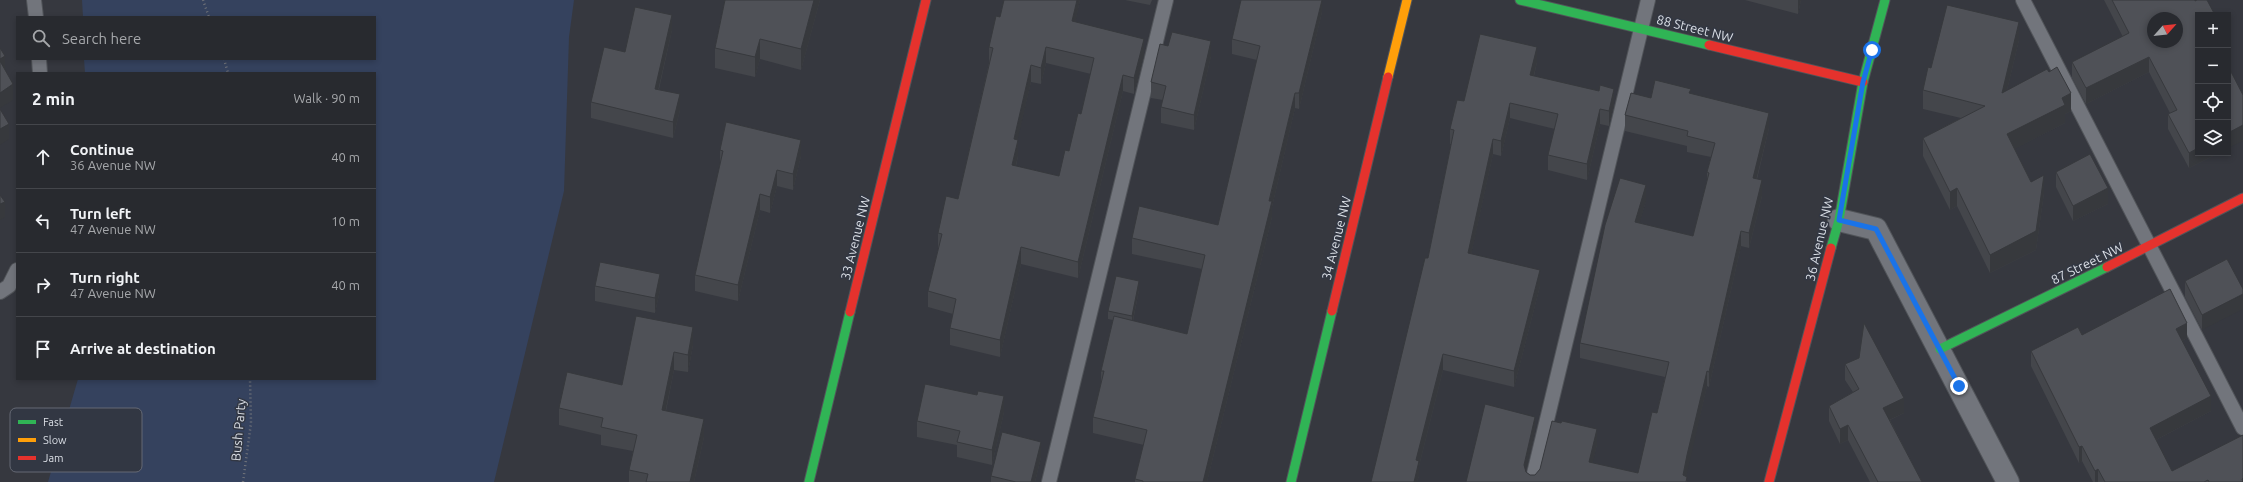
<!DOCTYPE html>
<html lang="en">
<head>
<meta charset="utf-8">
<style>
  :root { --surface:#282a2f; --page:#34363b; --text:#f1f3f6; --muted:#a5a7aa; --line:#44464b }
  body { margin:0; font-family:Ubuntu,sans-serif; background:var(--page); color:var(--text) }
  .controls { position:absolute; right:12px; top:12px; display:grid; overflow:hidden; border-radius:0px; box-shadow:0 2px 6px #0003 }
  .controls button { width:36px; height:36px; display:grid; place-items:center; padding:0; border:0; border-bottom:1px solid var(--line); background:var(--surface); color:var(--text); font:20px sans-serif }
  .compass { position:absolute; left:2147px; top:12px; width:36px; height:36px; border-radius:50%; background:var(--surface); box-shadow:0 2px 6px #0003; rotate:63deg }
  .stop { position:absolute; width:12px; height:12px; margin:-9px; border:3px solid #1a73e8; border-radius:50%; background:#fff }
  .stop.end { background:#1a73e8; border-color:#fff; box-shadow:0 1px 4px #0008 }
  .list { margin:0; padding:0; list-style:none }
  h2 { display:flex; justify-content:space-between; align-items:center; height:52px; margin:0; padding:0 16px; font-size:17px }
  h2 small { font-size:13px; font-weight:400; color:var(--muted) }
  .list li { display:grid; grid-template-columns:26px 1fr auto; gap:12px; align-items:center; box-sizing:border-box; height:64px; padding:0 16px; border-top:1px solid var(--line) }
  .list b { display:block; font-size:15px; white-space:nowrap }
  .list p { margin:0; font-size:13px; white-space:nowrap; color:var(--muted) }
  .list em { font-size:13px; font-style:normal; color:var(--muted) }
  .icon { flex:none; width:22px; height:22px; fill:none; stroke:currentColor; stroke-width:2; stroke-linecap:round; stroke-linejoin:round }
  .map { position:relative; flex:none; width:2243px; height:482px; overflow:hidden }
  .search { position:absolute; background:var(--surface); box-shadow:0 2px 6px #0003; left:16px; top:16px; width:360px; height:44px; display:flex; align-items:center; gap:10px; box-sizing:border-box; padding:0 14px; border-radius:0px; color:var(--muted); font-size:15px }
  .panel { position:absolute; background:var(--surface); box-shadow:0 2px 6px #0003; left:16px; top:72px; width:360px; height:308px; border-radius:0px }
  .map>svg:first-child { display:block }
</style>
</head>
<body>
<div class="map">
<svg width="2243" height="482" viewBox="0 0 2243 482">
  <rect width="100%" height="100%" fill="#36383f"/>
  <!-- green -->
  <path fill="#35425e" d="M82,0H574L569,37L564,191L494,482H48L78,379H375V73H85L84,59H375V17H83Z"/>
  <g fill="none" stroke-linecap="round" stroke-linejoin="round">
    <!-- lane casing -->
    <g stroke="#515459" stroke-width="16">
      <g id="lane">
        <path d="M34,0L36,17"/>
        <path d="M2023,0L2243,428"/>
        <path d="M39,59L40,73"/>
        <path d="M0,292L9,286L17,270"/>
        <path d="M1049,482L1166,0"/>
        <path d="M1532,482L1648,0"/>
      </g>
    </g>
    <!-- street casing -->
    <g stroke="#515459" stroke-width="24">
      <path id="street" d="M1839,220L1876,229L2008,482"/>
    </g>
    <!-- fast casing -->
    <g stroke="#515459" stroke-width="11">
      <g id="fast">
        <path d="M1520,0L1709,45"/>
        <path d="M1831,248L1839,220L1863,82L1885,0"/>
        <path d="M1940,349L2107,267"/>
        <path d="M809,482L850,312"/>
        <path d="M1291,482L1332,311"/>
      </g>
    </g>
    <!-- slow casing -->
    <g stroke="#515459" stroke-width="11">
      <path id="slow" d="M1388,77L1407,0"/>
    </g>
    <!-- jam casing -->
    <g stroke="#515459" stroke-width="11">
      <g id="jam">
        <path d="M1709,45L1863,82"/>
        <path d="M2107,267L2243,198"/>
        <path d="M1332,311L1388,77"/>
        <path d="M850,312L926,0"/>
        <path d="M1769,482L1831,248"/>
      </g>
    </g>
    <!-- path -->
    <g stroke="#72747a" stroke-width="2.5" stroke-dasharray="1 3" stroke-linecap="butt">
      <path d="M203,0L209,17"/>
      <path d="M224,59L228,73"/>
      <path d="M243,482L251,423L250,379"/>
    </g>
    <!-- lane -->
    <use href="#lane" stroke="#72757c" stroke-width="14"/>
    <!-- street -->
    <use href="#street" stroke="#72757c" stroke-width="22"/>
    <!-- fast -->
    <use href="#fast" stroke="#30b455" stroke-width="9"/>
    <!-- slow -->
    <use href="#slow" stroke="#ff9f0a" stroke-width="9"/>
    <!-- jam -->
    <use href="#jam" stroke="#e5322d" stroke-width="9"/>
  </g>
  <!-- wall -->
  <g fill="#44464b" fill-rule="evenodd">
    <path d="M725,0H820L801,70L760,59L755,77L715,68V48Z"/>
    <path d="M1004,0H1080L1075,22L1144,55L1134,94L1123,91L1078,278L1021,264L1000,357L950,345V328L953,314L928,307V291L938,250V233L958,199L989,63V47L1000,17ZM1046,63L1091,74L1081,114L1069,151L1059,176L1016,166L1018,156L1017,140L1031,82L1041,84Z"/>
    <path d="M1125,0H1152L1150,5Z"/>
    <path d="M1322,0V12L1299,109L1295,108L1272,207V217L1207,482H1135V479L1144,445L1093,433V417L1101,385V371L1113,320L1108,319V311L1139,290L1133,321L1187,334L1202,269L1132,254V238L1218,225L1257,60L1232,54V39Z"/>
    <path d="M1745,0H1801L1798,14Z"/>
    <path d="M2104,0H2195L2198,153H2219L2189,168L2168,129V114L2170,113L2149,72L2086,104L2072,78V62L2123,37Z"/>
    <path d="M672,30L659,89L680,110L673,138L591,118V102L625,52Z"/>
    <path d="M2019,40L2007,90L2071,111L2065,114V123L2014,149L2031,182L2044,193L2036,250L1990,273L1957,206L1950,210L1923,156V138L1961,118L1923,109V90L1931,68Z"/>
    <path d="M1211,56L1194,130L1161,123V107L1163,100L1151,98V82Z"/>
    <path d="M1537,62L1534,76L1614,104L1609,126L1600,124L1587,180L1548,170V155L1555,129L1510,118L1501,156L1493,154L1471,254L1540,286L1514,387L1443,370L1419,466V476L1417,482L1428,258L1451,144H1450V129L1464,101Z"/>
    <path d="M1691,94L1769,128L1757,179L1762,196L1749,248L1741,246L1709,387L1707,386L1687,470L1686,476L1687,482H1466L1535,432L1526,472L1530,475H1535L1597,445L1592,463L1638,473L1657,413L1665,377L1580,358V343L1646,201L1639,223L1693,236L1707,181V172L1711,157L1687,152V146L1625,131V115L1651,98Z"/>
    <path d="M720,150L801,156L793,190L777,186L770,213L760,210L738,301L695,291V275L720,166Z"/>
    <path d="M2056,172L2108,204L2073,221L2056,187Z"/>
    <path d="M2227,259L2202,330L2185,297V281Z"/>
    <path d="M595,286L660,290L655,313L595,301Z"/>
    <path d="M636,316L693,345L688,372L674,370L666,411L704,437L694,482H629V470L633,451L601,445V435L559,425V408L622,385Z"/>
    <path d="M2082,335L2187,338L2182,341L2211,411L2156,440L2172,471L2243,482H2093L2082,461L2079,463L2031,366V351Z"/>
    <path d="M1845,364L1904,413L1890,420L1922,482H1870L1848,440L1840,444L1829,421V406L1853,392L1845,380Z"/>
    <path d="M1004,412L992,465L957,457V445L917,437V421Z"/>
    <path d="M1041,457L1035,482H991V476Z"/>
  </g>
  <!-- shaded-wall -->
  <g fill="#37393d">
    <path d="M814,0H820L801,70V49Z"/>
    <path d="M1077,0H1080L1072,38V21Z"/>
    <path d="M1322,0V12L1299,109V93Z"/>
    <path d="M1798,0H1801L1798,14Z"/>
    <path d="M672,15V30L655,104V89Z"/>
    <path d="M2019,22V40L2002,111V93Z"/>
    <path d="M760,39V59L755,77V57Z"/>
    <path d="M1144,39V55L1134,94V78Z"/>
    <path d="M1211,41V56L1194,130V115Z"/>
    <path d="M1046,47V63L1041,84V68Z"/>
    <path d="M1537,47V62L1530,90V75Z"/>
    <path d="M5,56V71L0,75V59Z"/>
    <path d="M2149,57V72L2086,104V88Z"/>
    <path d="M1031,65V82L1014,155V139Z"/>
    <path d="M1123,75V91L1078,278V262Z"/>
    <path d="M13,84V100L0,108V93Z"/>
    <path d="M1614,89V104L1609,126V111Z"/>
    <path d="M1295,93V108L1272,207V217L1207,482H1203Z"/>
    <path d="M2071,93V111L2065,114V123L2007,153V134L2062,98Z"/>
    <path d="M680,94V110L673,138V122Z"/>
    <path d="M1510,103V118L1501,156V141Z"/>
    <path d="M1600,109V124L1587,180V164Z"/>
    <path d="M1769,113V128L1753,193V178Z"/>
    <path d="M9,124V139L0,145V129Z"/>
    <path d="M2243,125V141L2228,148V133Z"/>
    <path d="M1493,139V154L1468,269V253Z"/>
    <path d="M801,140V156L793,190V174Z"/>
    <path d="M1018,140V156L1012,181V165Z"/>
    <path d="M2198,148V153H2219L2189,168V153Z"/>
    <path d="M777,170V186L770,213V197Z"/>
    <path d="M2044,175V193L2036,250L1990,273V255Z"/>
    <path d="M1762,180V196L1749,248V233Z"/>
    <path d="M1646,185V201L1635,238V222Z"/>
    <path d="M1957,188V206L1950,210V192Z"/>
    <path d="M2108,188V204L2073,221V206Z"/>
    <path d="M760,194V210L738,301V285Z"/>
    <path d="M5,202V217L0,220V204Z"/>
    <path d="M1741,231V246L1709,387V372Z"/>
    <path d="M1021,247V264L1000,357V340Z"/>
    <path d="M1540,270V286L1514,387V371Z"/>
    <path d="M660,274V290L655,313V298Z"/>
    <path d="M1139,281V290L1132,324V316Z"/>
    <path d="M2243,294V309L2202,330V315Z"/>
    <path d="M2187,323V338L2176,344V329Z"/>
    <path d="M693,327V345L688,372V355Z"/>
    <path d="M674,352V370L662,428V410Z"/>
    <path d="M1443,354V370L1419,466V476L1417,482H1414L1416,460Z"/>
    <path d="M1707,371V386L1685,482L1683,475L1687,455Z"/>
    <path d="M1004,396V412L992,465V450Z"/>
    <path d="M2211,396V411L2150,443V428Z"/>
    <path d="M1904,398V413L1883,423V408Z"/>
    <path d="M1535,417V432L1524,480V465Z"/>
    <path d="M704,419V437L694,482H690Z"/>
    <path d="M1848,425V440L1840,444V429Z"/>
    <path d="M1597,429V445L1589,478V462Z"/>
    <path d="M1041,442V457L1035,482H1031Z"/>
    <path d="M2082,446V461L2079,463V447Z"/>
    <path d="M2098,469V482H2095V471Z"/>
  </g>
  <!-- building -->
  <g fill="#4f5157" stroke="#37393d" fill-rule="evenodd">
    <path d="M725,0H814L801,49L760,39L755,57L715,48Z"/>
    <path d="M1004,0H1077L1072,21L1144,39L1134,78L1123,75L1078,262L1021,247L1000,340L950,328L956,299L928,291L942,234L938,233L946,196L958,199L993,48L989,47L996,16L1000,17ZM1046,47L1094,58L1081,114L1078,113L1069,151L1065,150L1059,176L1012,165L1018,140L1014,139L1031,65L1041,68Z"/>
    <path d="M1241,0H1322L1299,93H1295L1269,201H1272L1203,482H1143V481L1135,479L1147,430L1093,417L1104,371H1101L1114,316L1187,334L1205,255L1132,238L1139,206L1218,225L1260,46L1232,39Z"/>
    <path d="M2112,0H2195V1L2197,0H2207L2215,15H2198V148L2189,153L2168,114L2177,110L2149,57L2086,88L2072,62L2129,33ZM2153,18H2177V42H2153Z"/>
    <path d="M1947,5L2019,22L2002,93L2047,69L2049,72L2057,67L2071,93L2062,98L2065,105L2007,134L2031,182L2044,175L2036,231L1990,255L1957,188L1950,192L1923,138L1985,106L1923,90L1928,67L1931,68Z"/>
    <path d="M635,7L672,15L655,89L680,94L673,122L591,102L604,47L625,52Z"/>
    <path d="M1172,32L1211,41L1194,115L1161,107L1166,86L1151,82L1160,44L1168,46Z"/>
    <path d="M1480,34L1537,47L1530,75L1599,91L1600,85L1614,89L1609,111L1600,109L1587,164L1548,155L1558,114L1510,103L1501,141L1493,139L1468,253L1540,270L1514,371L1443,354L1416,460L1419,461L1414,482H1371L1425,258H1428L1454,130L1450,129L1457,100L1464,101Z"/>
    <path d="M0,48L5,56L0,59Z"/>
    <path d="M0,61L13,84L0,93Z"/>
    <path d="M2228,66L2243,95V125L2228,133Z"/>
    <path d="M1655,80L1691,89L1689,93L1769,113L1753,178L1762,180L1749,233L1741,231L1709,372L1707,371L1687,455L1683,475L1687,477L1686,482H1466L1485,404L1535,417L1524,465L1526,472L1530,475H1535L1540,469L1552,421L1561,423L1562,421L1597,429L1589,462L1638,473L1652,412L1657,413L1669,362L1580,343L1605,225L1620,178L1646,185L1635,222L1693,236L1709,173L1707,172L1715,143L1687,136L1688,131L1625,115L1631,93L1651,98Z"/>
    <path d="M0,109L9,124L0,129Z"/>
    <path d="M726,122L801,140L793,174L777,170L770,197L760,194L738,285L695,275L723,151L720,150Z"/>
    <path d="M2090,154L2108,188L2073,206L2056,172Z"/>
    <path d="M0,195L5,202L0,204Z"/>
    <path d="M2227,259L2243,289V294L2202,315L2185,281Z"/>
    <path d="M600,262L660,274L655,298L595,286Z"/>
    <path d="M1116,276L1139,281L1132,316L1108,311Z"/>
    <path d="M2170,289L2187,323L2176,329L2211,396L2150,428L2172,471L2243,435V478L2242,479L2243,482H2209L2208,480L2204,482H2105L2098,469L2095,471L2082,446L2079,447L2031,351L2078,327L2082,335Z"/>
    <path d="M636,316L693,327L688,355L674,352L662,410L704,419L690,482H646L648,474L629,470L637,435L601,427L603,418L559,408L567,372L622,385Z"/>
    <path d="M1864,323L1904,398L1883,408L1922,482H1877H1878L1848,425L1840,429L1829,406L1859,389L1845,364L1859,358Z"/>
    <path d="M925,384L977,395L978,391L1004,396L992,450L957,442L960,431L917,421Z"/>
    <path d="M1002,432L1041,442L1031,482H1016L991,476Z"/>
  </g>
  <g fill="none" stroke-linecap="round" stroke-linejoin="round">
    <!-- route -->
    <path stroke="#1a73e8" stroke-width="5" d="M1872,50L1863,82L1839,220L1876,229L1959,386"/>
  </g>
  <g text-anchor="middle" stroke-width="3" stroke-linejoin="round" paint-order="stroke">
    <!-- street labels -->
    <g font-size="13" fill="#dbdfe6" stroke="#323743">
      <text transform="translate(1695 28) rotate(14)" y="5">88 Street NW</text>
      <text transform="translate(855 238) rotate(-76)" y="5">33 Avenue NW</text>
      <text transform="translate(1336 238) rotate(-76)" y="5">34 Avenue NW</text>
      <text transform="translate(1819 239) rotate(-77)" y="5">36 Avenue NW</text>
      <text transform="translate(2087 263) rotate(-26)" y="5">87 Street NW</text>
      <text transform="translate(238 430) rotate(-85)" y="5">Bush Party</text>
    </g>
  </g>
  <!-- legend -->
  <rect x="10" y="408" width="132" height="64" rx="6" fill="#323743" stroke="#656974" stroke-width="1"/>
  <rect x="18" y="420" width="18" height="4" fill="#30b455"/>
  <rect x="18" y="438" width="18" height="4" fill="#ff9f0a"/>
  <rect x="18" y="456" width="18" height="4" fill="#e5322d"/>
  <g font-size="11" fill="#dbdfe6">
    <text x="43" y="426">Fast</text>
    <text x="43" y="444">Slow</text>
    <text x="43" y="462">Jam</text>
  </g>
</svg>
<div class="controls">
<button>+</button>
<button>−</button>
<button><svg class="icon" aria-label="locate" viewBox="0 0 24 24"><circle cx="12" cy="12" r="6"/><path d="M12 2v4M12 18v4M2 12h4M18 12h4"/></svg></button>
<button><svg class="icon" aria-label="layers" viewBox="0 0 24 24"><path d="M12 4l9 5-9 5-9-5zM3 14l9 5 9-5"/></svg></button>
</div>
<svg class="compass" viewBox="-18 -18 36 36"><path d="M0-13l5 13h-10z" fill="#e53935"/><path d="M0 13l5-13h-10z" fill="#a5a7aa"/></svg>
<div class="stop" style="left:1872px;top:50px"></div>
<div class="stop end" style="left:1959px;top:386px"></div>
<div class="search"><svg class="icon" aria-label="search" viewBox="0 0 24 24"><circle cx="10" cy="10" r="6"/><path d="M15 15l6 6"/></svg>Search here</div>
<section class="panel">
<h2>2 min<small>Walk · 90 m</small></h2>
<ul class="list">
<li><svg class="icon" aria-label="ahead" viewBox="0 0 24 24"><path d="M12 20V5M6 11l6-6 6 6"/></svg><div><b>Continue</b><p>36 Avenue NW</p></div><em>40 m</em></li>
<li><svg class="icon" aria-label="left" viewBox="0 0 24 24"><path d="M17 20v-9H6M10 6l-5 5 5 5"/></svg><div><b>Turn left</b><p>47 Avenue NW</p></div><em>10 m</em></li>
<li><svg class="icon" aria-label="right" viewBox="0 0 24 24"><path d="M7 20v-9h11M14 6l5 5-5 5"/></svg><div><b>Turn right</b><p>47 Avenue NW</p></div><em>40 m</em></li>
<li><svg class="icon" aria-label="arrive" viewBox="0 0 24 24"><path d="M6 21V4h12l-3 4 3 4H6"/></svg><div><b>Arrive at destination</b></div></li>
</ul>
</section>
</div>
</body>
</html>
